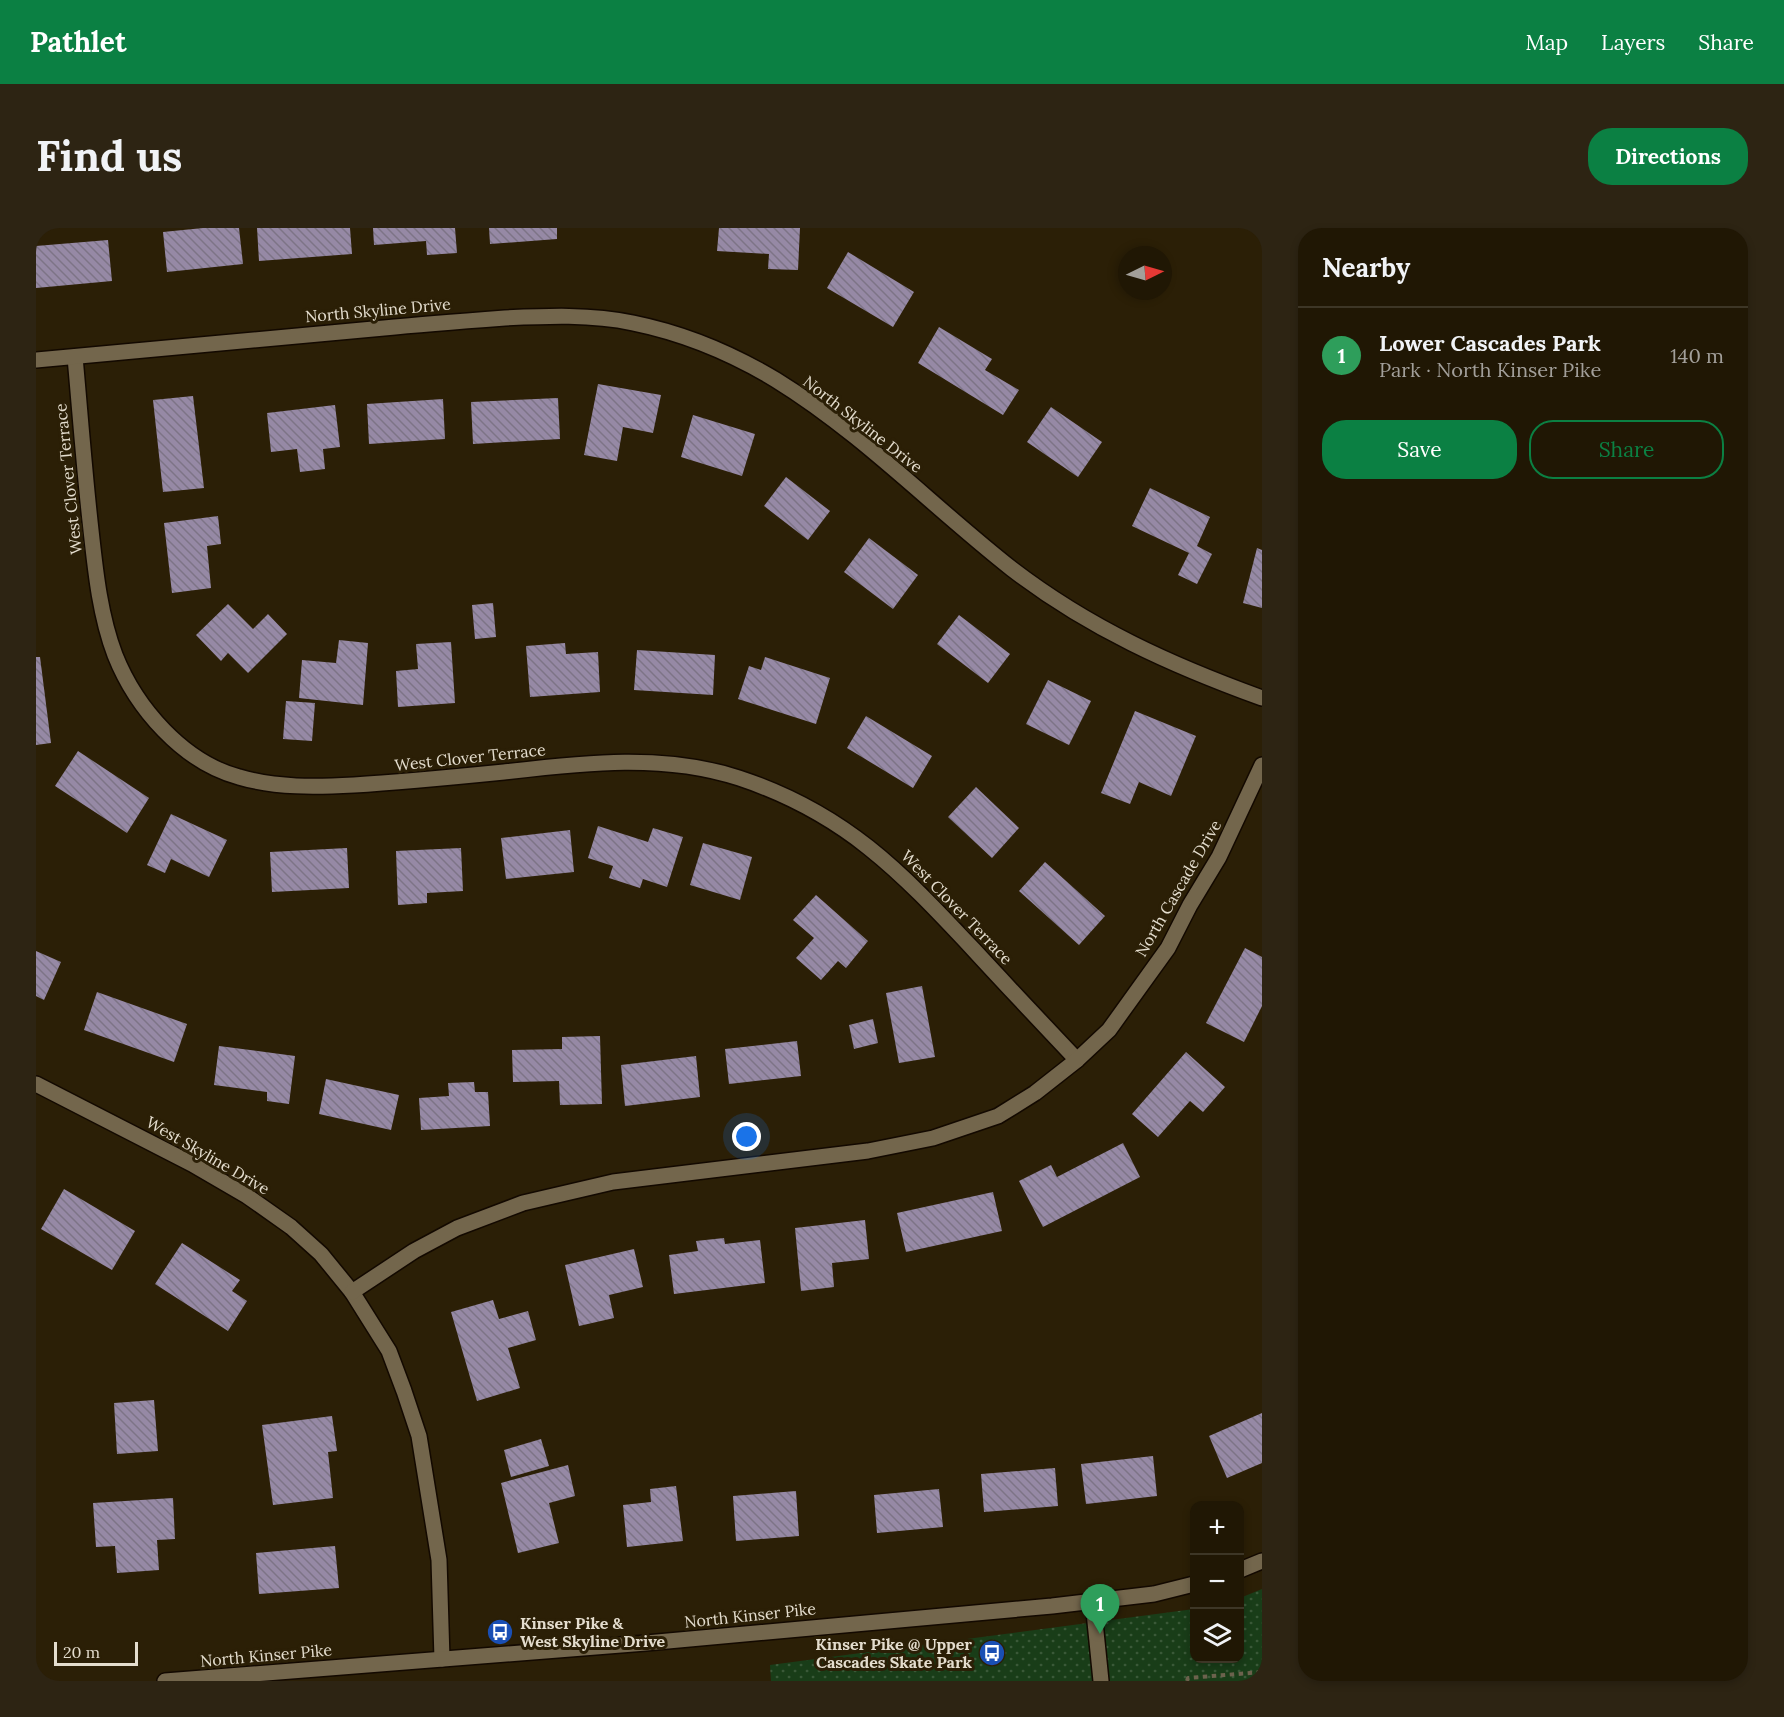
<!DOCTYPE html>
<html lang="en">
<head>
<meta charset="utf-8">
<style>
  :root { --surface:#201704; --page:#2d2413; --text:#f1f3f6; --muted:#a29f9a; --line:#3d3626; --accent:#0b8043 }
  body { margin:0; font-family:Lora,serif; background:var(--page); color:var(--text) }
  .controls { position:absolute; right:18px; bottom:18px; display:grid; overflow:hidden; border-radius:12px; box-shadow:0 3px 9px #0003 }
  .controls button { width:54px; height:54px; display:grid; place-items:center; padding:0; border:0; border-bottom:2px solid var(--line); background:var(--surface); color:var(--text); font:30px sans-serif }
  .compass { position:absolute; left:1082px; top:18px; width:54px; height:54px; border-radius:50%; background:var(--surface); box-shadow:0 3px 9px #0003; rotate:85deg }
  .scale { position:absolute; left:18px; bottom:15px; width:84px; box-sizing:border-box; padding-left:6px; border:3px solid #e4ddce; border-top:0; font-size:16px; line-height:21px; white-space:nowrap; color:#e4ddce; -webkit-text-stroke:4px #2b1f06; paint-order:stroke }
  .you { position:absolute; left:711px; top:909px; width:21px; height:21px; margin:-15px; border:4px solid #fff; border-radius:50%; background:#1a73e8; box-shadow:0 0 0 9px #1a73e833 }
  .badge { display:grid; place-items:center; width:39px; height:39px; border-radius:50%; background:var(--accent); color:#fff; font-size:20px; font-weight:700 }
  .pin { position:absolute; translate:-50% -50px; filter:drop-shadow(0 2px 3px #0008) }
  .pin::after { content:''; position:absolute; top:32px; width:21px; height:18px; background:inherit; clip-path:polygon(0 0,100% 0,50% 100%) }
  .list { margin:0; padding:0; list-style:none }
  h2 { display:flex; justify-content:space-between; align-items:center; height:78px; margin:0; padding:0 24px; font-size:26px }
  h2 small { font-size:20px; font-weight:400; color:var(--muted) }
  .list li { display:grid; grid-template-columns:39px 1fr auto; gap:18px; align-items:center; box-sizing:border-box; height:96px; padding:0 24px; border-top:2px solid var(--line) }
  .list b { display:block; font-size:22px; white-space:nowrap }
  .list p { margin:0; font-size:20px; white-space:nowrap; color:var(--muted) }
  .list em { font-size:20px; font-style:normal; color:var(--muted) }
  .actions { display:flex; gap:12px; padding:18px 24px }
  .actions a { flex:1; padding:14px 0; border:2px solid var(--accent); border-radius:24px; text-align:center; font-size:21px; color:var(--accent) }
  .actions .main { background:var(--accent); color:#fff }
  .icon { flex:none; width:33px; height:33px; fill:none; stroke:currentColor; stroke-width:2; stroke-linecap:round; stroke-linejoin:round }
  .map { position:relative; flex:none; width:1226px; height:1453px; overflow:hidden; border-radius:24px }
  header { display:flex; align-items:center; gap:36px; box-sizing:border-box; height:84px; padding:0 30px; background:var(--accent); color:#fff }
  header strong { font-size:28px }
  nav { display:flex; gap:33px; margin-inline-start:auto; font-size:21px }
  .intro { display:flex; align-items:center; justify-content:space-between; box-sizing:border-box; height:144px; padding:0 36px }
  h1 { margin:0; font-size:42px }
  .button { padding:15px 27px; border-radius:24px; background:var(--accent); color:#fff; font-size:21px; font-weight:700 }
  main { display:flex; gap:36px; padding:0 36px }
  aside { flex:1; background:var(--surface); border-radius:24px; box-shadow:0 3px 9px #0003 }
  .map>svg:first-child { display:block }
</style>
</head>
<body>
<header>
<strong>Pathlet</strong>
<nav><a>Map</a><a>Layers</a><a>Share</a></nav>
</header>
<div class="intro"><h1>Find us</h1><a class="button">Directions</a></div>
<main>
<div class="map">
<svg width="1226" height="1453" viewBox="0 0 1226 1453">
  <defs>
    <pattern id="park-dots" width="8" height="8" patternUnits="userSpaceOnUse" patternTransform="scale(1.5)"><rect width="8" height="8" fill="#193d18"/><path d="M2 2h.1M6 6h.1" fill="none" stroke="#3a5938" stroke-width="1.8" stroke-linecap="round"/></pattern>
    <pattern id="building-back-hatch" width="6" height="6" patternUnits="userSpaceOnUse" patternTransform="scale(1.5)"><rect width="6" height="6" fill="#9689a5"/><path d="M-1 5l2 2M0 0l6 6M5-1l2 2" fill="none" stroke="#7d7486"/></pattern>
  </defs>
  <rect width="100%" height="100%" fill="#2b1f06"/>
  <!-- park -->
  <path fill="url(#park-dots)" d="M1226,1361V1453H735L734,1437L1158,1381V1430H1204V1370Z"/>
  <!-- building -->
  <g fill="url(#building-back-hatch)">
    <path d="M167,0H203L207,36L131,44L127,4Z"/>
    <path d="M221,0H314L316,26L223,33Z"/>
    <path d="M337,0H419L421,25L391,27L390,13L338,17Z"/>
    <path d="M453,0H521V11L454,16Z"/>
    <path d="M683,0H764L762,42L732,41L733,26L681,23Z"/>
    <path d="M72,12L76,53L0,60V18Z"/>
    <path d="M812,24L878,64L857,99L791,60Z"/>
    <path d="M903,99L956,131L949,142L983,162L967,187L882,135Z"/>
    <path d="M562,156L625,167L617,205L587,199L581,233L548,227Z"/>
    <path d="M157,168L168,260L127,264L117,172Z"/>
    <path d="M522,170L524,211L437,216L435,174Z"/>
    <path d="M407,171L409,211L333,216L331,176Z"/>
    <path d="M299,177L304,219L287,221L289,241L264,244L261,221L235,224L231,185Z"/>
    <path d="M1015,179L1066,214L1042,249L991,214Z"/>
    <path d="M657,187L719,206L706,248L645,229Z"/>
    <path d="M750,249L794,283L772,312L728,278Z"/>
    <path d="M1114,260L1174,289L1161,318L1176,326L1161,356L1142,347L1153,325L1096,298Z"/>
    <path d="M182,288L185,316L171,318L175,360L136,365L128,295Z"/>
    <path d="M833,310L882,347L857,381L808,344Z"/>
    <path d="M1221,320L1226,322V380L1207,375Z"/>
    <path d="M457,375L460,409L439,411L436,377Z"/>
    <path d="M192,376L217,401L232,386L251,406L212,445L192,425L185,433L160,407Z"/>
    <path d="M923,387L974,426L952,455L901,416Z"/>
    <path d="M303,412L332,415L327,477L263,470L266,432L300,435Z"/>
    <path d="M415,414L419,475L362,479L360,443L382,441L380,416Z"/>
    <path d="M529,415L530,426L562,424L564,464L494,469L490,418Z"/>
    <path d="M601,422L679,427L677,467L598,462Z"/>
    <path d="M0,429H4L15,515L0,517Z"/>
    <path d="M729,429L794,450L780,496L702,471L713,438L725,442Z"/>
    <path d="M1012,452L1055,473L1033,517L990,496Z"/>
    <path d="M250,473L279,475L276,513L247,511Z"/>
    <path d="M1099,483L1160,508L1135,568L1103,554L1094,576L1065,565Z"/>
    <path d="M830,488L896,528L877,560L811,520Z"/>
    <path d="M42,523L113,570L91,605L19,558Z"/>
    <path d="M940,559L983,600L956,630L912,589Z"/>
    <path d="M135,586L191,612L173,649L135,631L129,645L111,637Z"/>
    <path d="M562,598L612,614L617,600L647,609L631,659L607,651L604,660L573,650L577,638L552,630Z"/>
    <path d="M534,602L538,644L470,651L465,610Z"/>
    <path d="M667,615L716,629L704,672L654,657Z"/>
    <path d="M311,620L313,660L236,664L234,624Z"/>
    <path d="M425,620L427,663L391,665V675L362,677L360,623Z"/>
    <path d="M1009,634L1069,688L1043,717L983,663Z"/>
    <path d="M780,667L832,713L810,740L802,733L785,752L760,730L778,710L757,692Z"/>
    <path d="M1209,720L1226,729V778L1208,814L1170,795Z"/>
    <path d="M0,723L25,734L8,772L0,768Z"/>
    <path d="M886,758L899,829L863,835L850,765Z"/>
    <path d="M61,764L151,796L138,834L48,802Z"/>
    <path d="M837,791L842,815L818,821L813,797Z"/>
    <path d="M564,808L566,876L524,877L523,853L477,854L476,822L526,821V809Z"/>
    <path d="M761,813L765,848L693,856L689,821Z"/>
    <path d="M183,818L259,828L253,876L231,873V864L178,857Z"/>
    <path d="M1150,824L1189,859L1167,884L1154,873L1122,909L1096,886Z"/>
    <path d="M660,828L664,869L589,878L585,837Z"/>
    <path d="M290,851L363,867L355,902L283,886Z"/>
    <path d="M438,854L439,864H452L454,898L385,902L383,870L413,868L412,855Z"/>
    <path d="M1087,915L1104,949L1007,999L983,953L1015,937L1021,949Z"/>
    <path d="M28,961L99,1003L76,1042L5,1001Z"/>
    <path d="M957,964L966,1003L870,1024L861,985Z"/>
    <path d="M829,992L833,1031L796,1035L798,1059L765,1063L759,1000Z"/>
    <path d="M688,1010L689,1016L724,1012L729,1055L638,1066L633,1027L662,1023L660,1013Z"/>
    <path d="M146,1015L204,1052L196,1063L211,1073L192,1103L119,1056Z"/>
    <path d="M598,1021L607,1059L573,1067L578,1090L543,1098L529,1037Z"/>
    <path d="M457,1072L463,1091L492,1083L500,1112L472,1120L484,1160L441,1173L415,1084Z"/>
    <path d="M118,1172L122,1223L81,1226L78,1175Z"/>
    <path d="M1226,1185V1235L1191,1250L1173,1208Z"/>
    <path d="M296,1188L301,1223L292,1224L297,1270L237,1277L226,1197Z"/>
    <path d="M505,1211L513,1238L475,1249L468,1222Z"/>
    <path d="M1117,1228L1121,1268L1050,1276L1045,1236Z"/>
    <path d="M532,1237L539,1268L513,1275L523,1315L482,1325L465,1255Z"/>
    <path d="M1019,1240L1022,1278L948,1284L945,1246Z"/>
    <path d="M640,1258L647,1313L591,1319L587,1277L615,1274L614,1261Z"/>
    <path d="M903,1261L907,1299L841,1305L838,1267Z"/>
    <path d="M760,1263L763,1308L700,1313L697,1268Z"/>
    <path d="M137,1270L139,1311L121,1312L123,1342L81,1345L79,1318L60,1319L57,1275Z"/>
    <path d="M299,1318L303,1360L223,1366L220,1325Z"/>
  </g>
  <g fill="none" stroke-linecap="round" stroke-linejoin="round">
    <!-- service casing -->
    <g stroke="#130900" stroke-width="18">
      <path id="service" d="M1057,1374L1065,1453"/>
    </g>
    <!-- minor casing -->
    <g stroke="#130900" stroke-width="18">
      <g id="minor">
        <path d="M39,129C44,184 48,238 54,293C59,338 63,385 79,427C100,480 147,534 203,549C240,560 280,559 318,557C368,554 418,549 468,544C546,535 627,525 703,550C809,585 864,643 938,722C972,759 1006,795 1041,832"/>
        <path d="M0,132C116,122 232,111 348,100C389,96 429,93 469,90C511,88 555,86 597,95C646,105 697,126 740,152C826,205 897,279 976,341C1053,400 1135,437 1226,470"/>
        <path d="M0,856L156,936L211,968L255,999L285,1026L316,1064L353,1123L368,1163L383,1208L403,1332L406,1431"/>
        <path d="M316,1064L378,1023L421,1000L487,975L577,954L832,923L897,910L962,888L999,865L1041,832L1073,802L1132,720L1154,677L1183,629L1226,537"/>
      </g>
    </g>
    <!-- tertiary casing -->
    <g stroke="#130900" stroke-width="18">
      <g id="tertiary">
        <path d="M1204,1342L1226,1333"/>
        <path d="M129,1453L610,1415L1016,1378L1118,1366L1158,1356"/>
      </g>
    </g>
    <!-- path -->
    <path stroke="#6c624d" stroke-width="4" stroke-dasharray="4.5 4.5" stroke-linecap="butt" d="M1151,1453L1152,1450L1226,1444"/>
    <!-- service -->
    <use href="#service" stroke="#73664c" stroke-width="15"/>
    <!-- minor -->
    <use href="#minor" stroke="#73664c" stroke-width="15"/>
    <!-- tertiary -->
    <use href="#tertiary" stroke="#73664c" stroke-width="15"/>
  </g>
  <!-- icons -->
  <defs>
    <g id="bus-disc" transform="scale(1.35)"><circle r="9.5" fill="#1a4fb4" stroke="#2b1f06"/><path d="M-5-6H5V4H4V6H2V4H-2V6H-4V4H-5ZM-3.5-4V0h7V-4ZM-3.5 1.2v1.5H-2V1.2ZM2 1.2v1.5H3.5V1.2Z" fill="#fff"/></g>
  </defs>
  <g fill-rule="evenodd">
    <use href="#bus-disc" x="464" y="1404"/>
    <use href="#bus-disc" x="956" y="1425"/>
  </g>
  <g text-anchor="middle" stroke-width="6" stroke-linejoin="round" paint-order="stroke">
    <!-- street labels -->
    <g font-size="16" fill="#e4ddce" stroke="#2b1f06">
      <text transform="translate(342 82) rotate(-5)" y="6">North Skyline Drive</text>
      <text transform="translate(827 196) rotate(38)" y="6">North Skyline Drive</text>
      <text transform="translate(32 251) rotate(-96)" y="6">West Clover Terrace</text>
      <text transform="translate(434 529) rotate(-6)" y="6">West Clover Terrace</text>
      <text transform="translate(1142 660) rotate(-60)" y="6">North Cascade Drive</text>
      <text transform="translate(921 679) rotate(46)" y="6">West Clover Terrace</text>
      <text transform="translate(172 927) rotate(30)" y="6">West Skyline Drive</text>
      <text transform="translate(714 1387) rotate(-6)" y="6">North Kinser Pike</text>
      <text transform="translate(230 1427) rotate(-5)" y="6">North Kinser Pike</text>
    </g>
    <!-- poi labels -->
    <g font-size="16" font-weight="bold" fill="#e4ddce" stroke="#2b1f06" text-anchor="start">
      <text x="484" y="1401">Kinser Pike &amp;<tspan x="484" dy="18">West Skyline Drive</tspan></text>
      <text x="936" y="1422" text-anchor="end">Kinser Pike @ Upper<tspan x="936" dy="18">Cascades Skate Park</tspan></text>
    </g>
  </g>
</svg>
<div class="controls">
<button>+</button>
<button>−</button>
<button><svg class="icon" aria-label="layers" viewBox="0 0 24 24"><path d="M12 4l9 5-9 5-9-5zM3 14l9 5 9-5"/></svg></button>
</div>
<svg class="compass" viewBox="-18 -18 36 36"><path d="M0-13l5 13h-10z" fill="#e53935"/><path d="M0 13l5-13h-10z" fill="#a29f9a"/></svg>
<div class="scale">20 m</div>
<div class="you"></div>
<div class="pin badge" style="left:1064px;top:1406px;background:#2e9e5b">1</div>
</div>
<aside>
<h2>Nearby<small></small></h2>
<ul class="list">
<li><span class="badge" style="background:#2e9e5b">1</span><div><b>Lower Cascades Park</b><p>Park · North Kinser Pike</p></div><em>140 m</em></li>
</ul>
<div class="actions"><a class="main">Save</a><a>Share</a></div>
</aside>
</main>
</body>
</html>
